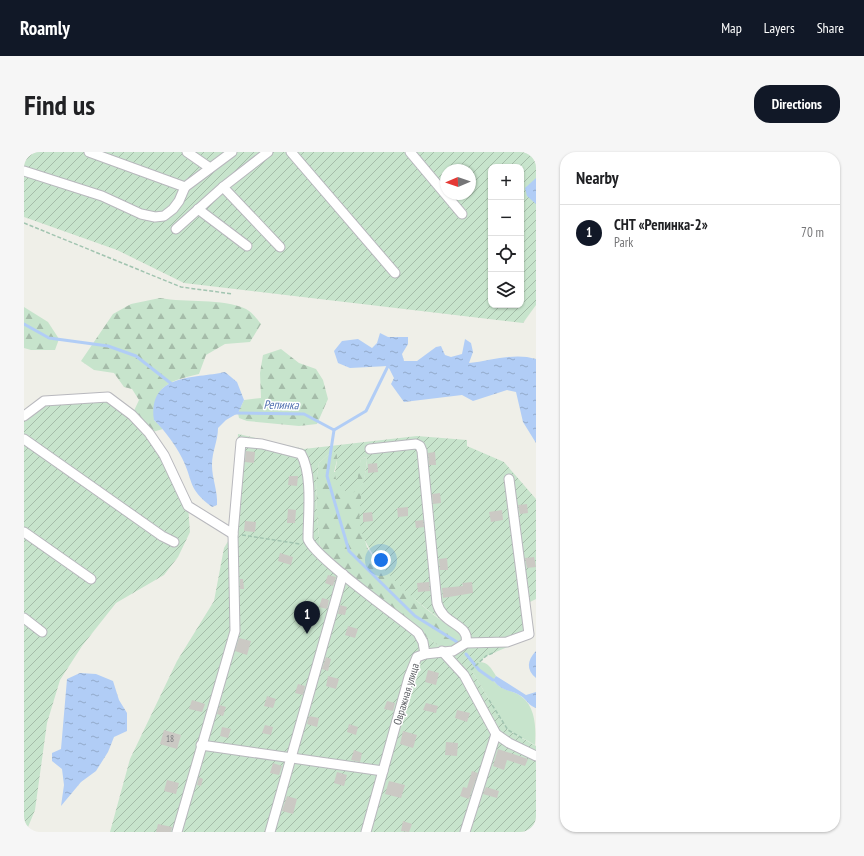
<!DOCTYPE html>
<html lang="en">
<head>
<meta charset="utf-8">
<style>
  :root { --surface:#fff; --page:#f6f6f6; --text:#202124; --muted:#757577; --line:#e0e0e0; --accent:#111827 }
  body { margin:0; font-family:"PT Sans Narrow",sans-serif; background:var(--page); color:var(--text) }
  .controls { position:absolute; right:12px; top:12px; display:grid; overflow:hidden; border-radius:8px; box-shadow:0 1px 3px #0004 }
  .controls button { width:36px; height:36px; display:grid; place-items:center; padding:0; border:0; border-bottom:1px solid var(--line); background:var(--surface); color:var(--text); font:20px sans-serif }
  .compass { position:absolute; left:416px; top:12px; width:36px; height:36px; border-radius:50%; background:var(--surface); box-shadow:0 1px 3px #0004; rotate:268deg }
  .you { position:absolute; left:357px; top:408px; width:14px; height:14px; margin:-10px; border:3px solid #fff; border-radius:50%; background:#1a73e8; box-shadow:0 0 0 6px #1a73e833 }
  .badge { display:grid; place-items:center; width:26px; height:26px; border-radius:50%; background:var(--accent); color:#fff; font-size:13px; font-weight:700 }
  .pin { position:absolute; translate:-50% -33px; filter:drop-shadow(0 1px 2px #0008) }
  .pin::after { content:''; position:absolute; top:21px; width:14px; height:12px; background:inherit; clip-path:polygon(0 0,100% 0,50% 100%) }
  .list { margin:0; padding:0; list-style:none }
  h2 { display:flex; justify-content:space-between; align-items:center; height:52px; margin:0; padding:0 16px; font-size:17px }
  h2 small { font-size:13px; font-weight:400; color:var(--muted) }
  .list li { display:grid; grid-template-columns:26px 1fr auto; gap:12px; align-items:center; box-sizing:border-box; height:56px; padding:0 16px; border-top:1px solid var(--line) }
  .list b { display:block; font-size:15px; white-space:nowrap }
  .list p { margin:0; font-size:13px; white-space:nowrap; color:var(--muted) }
  .list em { font-size:13px; font-style:normal; color:var(--muted) }
  .icon { flex:none; width:22px; height:22px; fill:none; stroke:currentColor; stroke-width:2; stroke-linecap:round; stroke-linejoin:round }
  .map { position:relative; flex:none; width:512px; height:680px; overflow:hidden; border-radius:16px }
  header { display:flex; align-items:center; gap:24px; box-sizing:border-box; height:56px; padding:0 20px; background:var(--accent); color:#fff }
  header strong { font-size:19px }
  nav { display:flex; gap:22px; margin-inline-start:auto; font-size:14px }
  .intro { display:flex; align-items:center; justify-content:space-between; box-sizing:border-box; height:96px; padding:0 24px }
  h1 { margin:0; font-size:28px }
  .button { padding:10px 18px; border-radius:16px; background:var(--accent); color:#fff; font-size:14px; font-weight:700 }
  main { display:flex; gap:24px; padding:0 24px }
  aside { flex:1; background:var(--surface); border-radius:16px; box-shadow:0 1px 3px #0004 }
  .map>svg:first-child { display:block }
</style>
</head>
<body>
<header>
<strong>Roamly</strong>
<nav><a>Map</a><a>Layers</a><a>Share</a></nav>
</header>
<div class="intro"><h1>Find us</h1><a class="button">Directions</a></div>
<main>
<div class="map">
<svg width="512" height="680" viewBox="0 0 512 680">
  <defs>
    <pattern id="forest-firs" width="22" height="20" patternUnits="userSpaceOnUse"><rect width="22" height="20" fill="#c7e4cc"/><path d="M5 1l3.5 6h-7zM16 11l3.5 6h-7z" fill="#a5bca9"/></pattern>
    <pattern id="garden-furrows" width="10" height="10" patternUnits="userSpaceOnUse"><rect width="10" height="10" fill="#c7e4cc"/><path d="M-1 1l2-2M0 10L10 0M9 11l2-2" fill="none" stroke="#a5bca9"/></pattern>
    <pattern id="water-ripples" width="26" height="14" patternUnits="userSpaceOnUse"><rect width="26" height="14" fill="#b1cdf6"/><path d="M2 4q2-2 4 0t4 0M15 11q2-2 4 0t4 0" fill="none" stroke="#93aacb"/></pattern>
  </defs>
  <rect width="100%" height="100%" fill="#efefe8"/>
  <!-- grass -->
  <path fill="#c7e4cc" d="M455,510C464,510 467,516 472,524L469,528C478,540 488,537 498,545C512,556 512,577 511,593L484,578L447,518Z"/>
  <!-- forest -->
  <g fill="url(#forest-firs)">
    <path d="M136,146C162,151 198,146 222,157C228,160 233,167 237,172L226,190L201,192L182,203L175,222C145,229 129,233 130,268L139,277L125,281L108,263L115,248L108,237L100,235L90,221L70,218L57,209L89,162L107,152Z"/>
    <path d="M0,155L24,170L35,187L31,198H7L0,196Z"/>
    <path d="M257,197L275,211L292,217L299,228L304,247L293,272L275,274L223,269L215,266L214,261L220,248L237,246L236,221L239,203Z"/>
    <path d="M307,300H312L314,304L310,320L334,319L337,307L342,305L343,308C339,337 334,363 342,392C344,401 354,409 360,416C387,444 403,461 437,481L439,486L435,493L429,497L417,496L312,416L296,394L293,363L292,329L295,311Z"/>
  </g>
  <!-- garden -->
  <g fill="url(#garden-furrows)" fill-rule="evenodd">
    <path d="M0,0H512V153L499,171L160,131L93,98L0,65ZM467,15H497V153H467ZM422,18H446V42H422Z"/>
    <path d="M84,245L125,281L164,354L166,380L154,405L140,423L92,451L58,494L36,528L23,571L11,658L2,680H0V264L20,249Z"/>
    <path d="M214,282L280,297L393,284L443,288V294L480,310L512,347V447L502,452L508,485L462,504L447,518L484,578L512,594V680H86L106,607L153,509L190,449L200,396L209,381ZM307,300H312C317,314 303,321 319,337C323,340 325,342 330,340L332,336L337,307L342,305L343,308C341,328 332,358 337,377C346,415 405,461 437,481L439,486L435,493L429,497L417,496L312,416L296,394L293,363L292,329L295,311Z"/>
  </g>
  <!-- water -->
  <g fill="url(#water-ripples)">
    <path d="M512,26V52L503,44L501,36Z"/>
    <path d="M356,181L364,185H384V192L378,202L380,209H393L412,195L417,194L421,203L427,205L438,202L441,187L447,191L449,200L445,211C467,209 490,200 512,207V291L499,270L492,240L483,238L449,249L438,243L380,250L367,232L370,226L364,214L326,216L314,211L310,199L318,189L334,187L348,196L353,191Z"/>
    <path d="M201,220L213,230L220,248L214,261L202,268L194,276C194,289 188,299 188,313C188,327 194,339 193,353L188,355C163,336 170,330 158,306C151,292 141,279 130,268C124,221 170,227 201,220Z"/>
    <path d="M512,499V526C502,518 503,508 512,499Z"/>
    <path d="M56,521L72,522L89,529L95,548L103,561V579L90,585L84,600L72,619L57,630L37,654L40,633L38,617L28,609V601L37,597L43,527Z"/>
    <path d="M472,524L502,543L512,540V556C505,554 503,548 497,544C486,537 478,540 469,528Z"/>
  </g>
  <g fill="none" stroke-linecap="round" stroke-linejoin="round">
    <!-- stream -->
    <g stroke="#b1cdf6" stroke-width="3">
      <path d="M0,172L25,186L84,194L112,204L149,233"/>
      <path d="M211,261L280,262L310,278L342,259L364,214L366,215"/>
      <path d="M310,278L303,324L325,399L391,464L433,490"/>
      <path d="M442,502L455,518L469,528"/>
    </g>
  </g>
  <!-- building -->
  <g fill="#cbc9c4">
    <path d="M222,299L231,300L230,311L221,310Z"/>
    <path d="M411,300L412,313H405L404,301Z"/>
    <path d="M353,311L354,320L344,321V312Z"/>
    <path d="M265,324H274L273,334L264,333Z"/>
    <path d="M416,341L417,351L409,352L408,342Z"/>
    <path d="M503,352L504,361L496,362L494,353Z"/>
    <path d="M384,355V364L374,365L373,356Z"/>
    <path d="M264,357L272,358L271,371H263Z"/>
    <path d="M478,358L479,368L467,370L465,360Z"/>
    <path d="M348,360L349,369L339,370V361Z"/>
    <path d="M399,368L400,375L392,376L391,369Z"/>
    <path d="M221,369L232,370L231,380L220,379Z"/>
    <path d="M256,401L269,405L267,413L254,409Z"/>
    <path d="M510,405L512,415L503,416L501,406Z"/>
    <path d="M423,406L424,418H416L415,407Z"/>
    <path d="M304,423L312,425L309,434L301,431Z"/>
    <path d="M216,427H219L220,437H216Z"/>
    <path d="M405,430L406,439L394,440L393,431Z"/>
    <path d="M448,430L449,441L419,446L418,436L439,434L438,431Z"/>
    <path d="M298,446L305,448L303,457L295,455Z"/>
    <path d="M316,453L323,455L321,463L314,462Z"/>
    <path d="M324,474L334,477L331,486L321,483Z"/>
    <path d="M215,486L227,489L223,503L211,499Z"/>
    <path d="M302,505L307,507L304,519L298,517Z"/>
    <path d="M404,518L415,521L412,533L401,530Z"/>
    <path d="M304,524L315,527L312,537L302,534Z"/>
    <path d="M274,532L281,534L279,543L271,541Z"/>
    <path d="M243,544L252,547L249,556L240,554Z"/>
    <path d="M168,548L181,552L178,560L165,557Z"/>
    <path d="M363,549L371,551L369,559L360,557Z"/>
    <path d="M402,551L414,554L412,561L399,558Z"/>
    <path d="M196,553L202,555L199,564L193,562Z"/>
    <path d="M433,558L446,561L443,570L431,566Z"/>
    <path d="M285,564L295,566L293,575L283,572Z"/>
    <path d="M325,572L334,575L332,583L323,580Z"/>
    <path d="M241,573L249,575L247,583L238,581Z"/>
    <path d="M198,575L207,577L204,586L196,584Z"/>
    <path d="M140,578L157,583L153,597L136,592Z"/>
    <path d="M379,579L393,583L389,596L376,592Z"/>
    <path d="M422,590L434,591L433,604L421,603Z"/>
    <path d="M474,597L504,607L501,614L483,608L480,618L469,614Z"/>
    <path d="M330,598L338,601L336,610L327,608Z"/>
    <path d="M249,611L258,614L255,623L246,621Z"/>
    <path d="M448,619L454,621L445,647L436,644L439,635L443,636Z"/>
    <path d="M313,620L323,623L320,634L310,631Z"/>
    <path d="M175,625L179,627L177,634L173,633Z"/>
    <path d="M143,628L155,631L152,642L140,639Z"/>
    <path d="M365,629L381,633L377,646L361,642Z"/>
    <path d="M462,635L475,639L473,646L459,642Z"/>
    <path d="M263,644L273,647L269,662L258,659Z"/>
    <path d="M379,669L388,672L385,680L377,679Z"/>
    <path d="M134,672L148,675L147,680H132Z"/>
  </g>
  <g fill="none" stroke-linecap="round" stroke-linejoin="round">
    <!-- minor casing -->
    <g stroke="#b8b8bd" stroke-width="11">
      <g id="minor">
        <path d="M65,0L161,35L208,0"/>
        <path d="M163,0L186,16"/>
        <path d="M267,0L371,121"/>
        <path d="M386,0L438,62"/>
        <path d="M0,19L78,44L117,62L131,65L140,64L149,57L155,49L161,35"/>
        <path d="M199,35L256,95"/>
        <path d="M174,57L223,94"/>
        <path d="M152,77L199,35L244,0"/>
        <path d="M0,264L20,249L84,245L108,263L125,281L140,303L164,354L209,382"/>
        <path d="M0,287L138,384L150,390"/>
        <path d="M346,297L392,292L396,294L398,299L413,451C419,474 446,471 442,491"/>
        <path d="M0,380L67,427"/>
        <path d="M0,466L18,480"/>
        <path d="M418,499L440,523L472,582L485,591L512,604"/>
        <path d="M177,593L359,619"/>
        <path d="M153,680L211,479L209,382L217,290L238,292L277,302C289,323 284,363 284,387C290,405 375,465 394,481L399,490L401,502"/>
        <path d="M246,680L319,422"/>
        <path d="M342,680L385,525L393,505L401,502L429,499L442,491L483,490L505,482L485,327"/>
        <path d="M441,680L472,582"/>
      </g>
    </g>
    <!-- path -->
    <g stroke="#a1c4b0" stroke-width="1.5" stroke-dasharray="4 2" stroke-linecap="butt">
      <path d="M0,71L157,135L209,142"/>
      <path d="M218,383L276,392"/>
      <path d="M447,518L462,504L471,500"/>
      <path d="M465,548L484,578L498,586"/>
    </g>
    <!-- minor -->
    <use href="#minor" stroke="#fff" stroke-width="9"/>
  </g>
  <g text-anchor="middle" stroke-width="3" stroke-linejoin="round" paint-order="stroke">
    <!-- number labels -->
    <g font-size="9" fill="#7a7b7e">
      <text x="146" y="590">18</text>
    </g>
    <!-- street labels -->
    <g font-size="11" fill="#5f6166" stroke="#fff">
      <text transform="translate(382 542) rotate(-73)" y="4">Овражная улица</text>
    </g>
    <!-- water labels -->
    <g font-size="12" font-style="italic" fill="#5271b0" stroke="#fff">
      <text transform="translate(257 253) rotate(1)" y="4">Репинка</text>
    </g>
  </g>
</svg>
<div class="controls">
<button>+</button>
<button>−</button>
<button><svg class="icon" aria-label="locate" viewBox="0 0 24 24"><circle cx="12" cy="12" r="6"/><path d="M12 2v4M12 18v4M2 12h4M18 12h4"/></svg></button>
<button><svg class="icon" aria-label="layers" viewBox="0 0 24 24"><path d="M12 4l9 5-9 5-9-5zM3 14l9 5 9-5"/></svg></button>
</div>
<svg class="compass" viewBox="-18 -18 36 36"><path d="M0-13l5 13h-10z" fill="#e53935"/><path d="M0 13l5-13h-10z" fill="#757577"/></svg>
<div class="you"></div>
<div class="pin badge" style="left:283px;top:482px">1</div>
</div>
<aside>
<h2>Nearby<small></small></h2>
<ul class="list">
<li><span class="badge">1</span><div><b>СНТ «Репинка-2»</b><p>Park</p></div><em>70 m</em></li>
</ul>
</aside>
</main>
</body>
</html>
